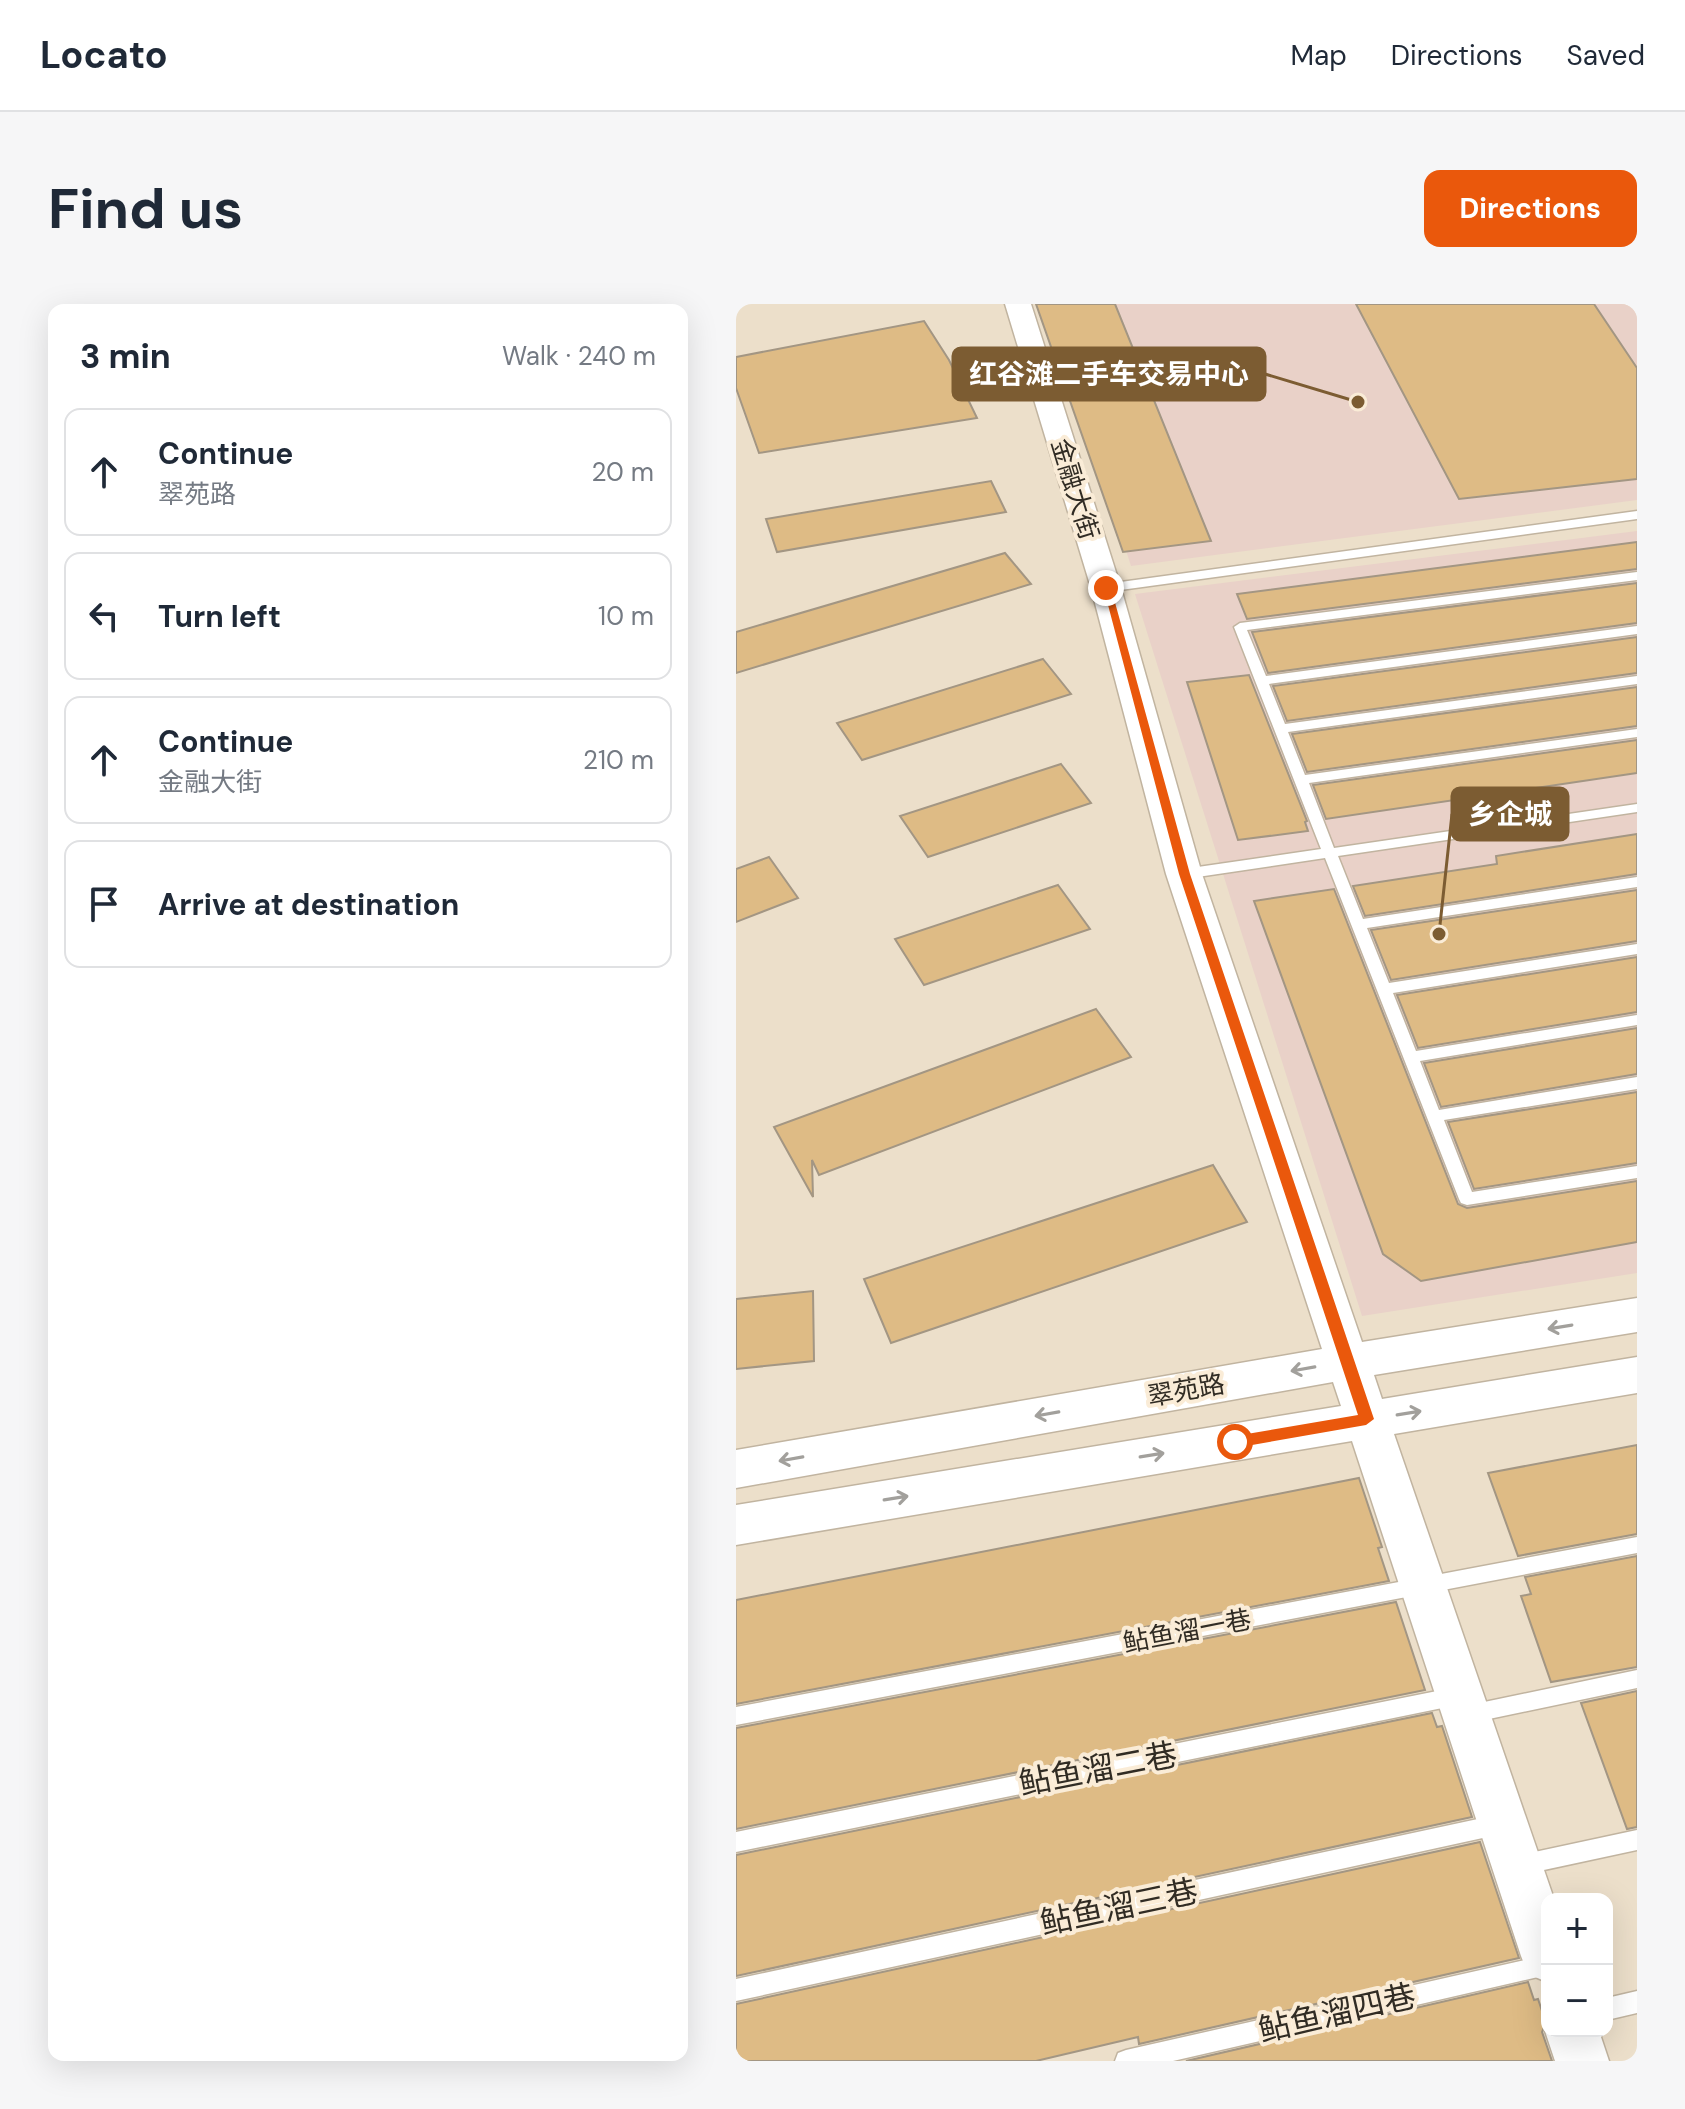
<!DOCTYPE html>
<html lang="en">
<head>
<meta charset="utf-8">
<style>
  :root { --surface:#fff; --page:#f6f6f7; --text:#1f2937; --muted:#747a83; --line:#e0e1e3; --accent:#ea580c }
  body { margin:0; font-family:"DM Sans","Noto Sans SC",sans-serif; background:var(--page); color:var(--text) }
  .controls { position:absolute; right:24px; bottom:24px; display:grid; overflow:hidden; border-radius:16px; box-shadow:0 8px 32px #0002 }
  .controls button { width:72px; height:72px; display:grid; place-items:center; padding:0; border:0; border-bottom:2px solid var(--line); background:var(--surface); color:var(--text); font:40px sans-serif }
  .stop { position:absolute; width:24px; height:24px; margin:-18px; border:6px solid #ea580c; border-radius:50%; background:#fff }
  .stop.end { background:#ea580c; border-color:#fff; box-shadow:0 2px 8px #0008 }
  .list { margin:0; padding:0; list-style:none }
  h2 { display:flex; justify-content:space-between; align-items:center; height:104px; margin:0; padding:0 32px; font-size:34px }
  h2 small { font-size:26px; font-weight:400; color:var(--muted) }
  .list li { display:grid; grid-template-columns:52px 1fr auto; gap:24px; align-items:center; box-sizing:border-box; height:128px; margin:0 16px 16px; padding:0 16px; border:2px solid var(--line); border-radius:16px }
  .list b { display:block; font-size:30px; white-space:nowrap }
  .list p { margin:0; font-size:26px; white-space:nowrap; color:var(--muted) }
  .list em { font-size:26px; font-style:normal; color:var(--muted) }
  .icon { flex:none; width:44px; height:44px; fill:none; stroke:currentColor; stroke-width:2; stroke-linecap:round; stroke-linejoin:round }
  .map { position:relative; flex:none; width:901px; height:1757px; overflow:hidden; border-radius:16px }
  header { display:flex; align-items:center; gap:48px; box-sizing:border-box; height:112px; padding:0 40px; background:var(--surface); border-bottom:2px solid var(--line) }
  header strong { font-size:38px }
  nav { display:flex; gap:44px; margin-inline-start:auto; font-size:28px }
  .intro { display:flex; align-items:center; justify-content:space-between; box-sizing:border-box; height:192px; padding:0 48px }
  h1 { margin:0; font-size:56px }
  .button { padding:20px 36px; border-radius:16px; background:var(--accent); color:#fff; font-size:28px; font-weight:700 }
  main { display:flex; gap:48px; padding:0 48px }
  aside { flex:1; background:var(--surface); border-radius:16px; box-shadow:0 8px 32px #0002 }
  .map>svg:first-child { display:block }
</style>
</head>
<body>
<header>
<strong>Locato</strong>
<nav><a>Map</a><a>Directions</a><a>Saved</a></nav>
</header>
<div class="intro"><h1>Find us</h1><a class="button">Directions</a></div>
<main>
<aside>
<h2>3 min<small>Walk · 240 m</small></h2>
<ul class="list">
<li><svg class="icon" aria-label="ahead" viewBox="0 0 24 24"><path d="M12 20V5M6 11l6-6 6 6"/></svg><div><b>Continue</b><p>翠苑路</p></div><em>20 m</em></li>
<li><svg class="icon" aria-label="left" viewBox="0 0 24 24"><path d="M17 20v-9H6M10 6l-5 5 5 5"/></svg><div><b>Turn left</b></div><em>10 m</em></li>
<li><svg class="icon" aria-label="ahead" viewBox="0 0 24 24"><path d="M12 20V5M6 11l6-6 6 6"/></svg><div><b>Continue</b><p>金融大街</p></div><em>210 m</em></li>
<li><svg class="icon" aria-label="arrive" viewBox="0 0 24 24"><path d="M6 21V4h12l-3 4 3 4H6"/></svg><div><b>Arrive at destination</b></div></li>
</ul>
</aside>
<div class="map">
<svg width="901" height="1757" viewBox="0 0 901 1757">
  <rect width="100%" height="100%" fill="#ecdfca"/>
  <!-- commercial -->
  <g fill="#e9d1c8">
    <path d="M311,0H901V196L395,262Z"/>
    <path d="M901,227V969L626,1012L399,290Z"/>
  </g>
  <!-- building -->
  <g fill="#debb85" stroke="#a39683" stroke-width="2">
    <path d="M300,0H379L475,237L387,248Z"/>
    <path d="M620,0H858L901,64V175L723,195Z"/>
    <path d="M188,17L213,56L241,114L23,149L0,84V53Z"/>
    <path d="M255,177L270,208L41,248L30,215Z"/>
    <path d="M901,238V265L511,315L501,290Z"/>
    <path d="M269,249L295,280L0,369V328Z"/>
    <path d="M901,279V319L532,369L516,328Z"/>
    <path d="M901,333V369L551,417L537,382Z"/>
    <path d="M307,355L335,390L126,456L101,419Z"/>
    <path d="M513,371L571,517L569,518L572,527L502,536L451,378Z"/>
    <path d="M901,383V422L571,468L556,430Z"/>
    <path d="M901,436V469L590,515L577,481Z"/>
    <path d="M325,460L355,499L192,553L164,512Z"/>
    <path d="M901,530V570L629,612L617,582L761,560L760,552Z"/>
    <path d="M33,553L62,594L0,618V565Z"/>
    <path d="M322,581L354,625L188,681L159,635Z"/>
    <path d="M598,585L722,900L731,904L901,877V938L685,977L647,950L518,597Z"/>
    <path d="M901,586V637L655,676L635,626Z"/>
    <path d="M901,653V708L682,744L661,691Z"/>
    <path d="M360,705L395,753L83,871L76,856L77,893L38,823Z"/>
    <path d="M901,724V770L705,803L688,759Z"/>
    <path d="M901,788V859L738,885L712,818Z"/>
    <path d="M477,861L511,918L155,1039L128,975Z"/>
    <path d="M77,987L78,1057L0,1065V995Z"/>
    <path d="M901,1141V1230L782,1252L752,1169Z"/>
    <path d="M623,1174L646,1243L642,1244L653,1277L0,1400V1296Z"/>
    <path d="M901,1252V1363L815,1378L785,1292L795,1290L789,1273Z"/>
    <path d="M660,1298L689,1386L0,1525V1424Z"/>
    <path d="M901,1387V1523L891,1525L845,1399Z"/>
    <path d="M696,1409L701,1423L706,1422L736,1513L0,1672V1551Z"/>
    <path d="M744,1538L783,1654L403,1740L402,1733L300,1757H0V1700Z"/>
    <path d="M792,1678L798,1696L802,1695L810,1719L806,1728L816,1757H450Z"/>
  </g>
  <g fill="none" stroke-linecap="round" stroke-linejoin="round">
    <!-- service casing -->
    <g stroke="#c1b4a0" stroke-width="3">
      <g id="service">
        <path d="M901,207V215L370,288L364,284L370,280Z"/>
        <path d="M901,268V276L511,326L530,372L901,322V330L533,380L549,420L901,372V380L552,428L569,471L901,425V433L573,479L598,544L901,500V508L602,552L627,615L901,573V583L631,624L653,679L901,640V650L657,689L680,747L901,711V721L684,757L703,806L901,773V785L708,816L736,888L901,862V874L731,901L725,899L723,895L589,554L448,575L441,570L448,565L585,545L498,323L504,319Z"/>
        <path d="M901,1233V1249L0,1421V1403Z"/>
        <path d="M901,1366V1384L734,1419L727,1416L724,1410L727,1404L734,1401Z"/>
        <path d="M721,1383L728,1386L731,1392L728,1398L721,1401L0,1548V1528Z"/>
        <path d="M765,1510L772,1513L775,1520L772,1527L765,1530L0,1697V1675Z"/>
        <path d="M901,1526V1546L785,1571L778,1568L775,1561L778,1554L785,1551Z"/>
        <path d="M811,1651V1671L437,1757H379L382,1749L390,1746Z"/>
        <path d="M901,1687V1709L871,1716V1694Z"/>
      </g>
    </g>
    <!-- tertiary casing -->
    <g stroke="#c1b4a0" stroke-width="3">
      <g id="tertiary">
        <path d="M269,0H295L385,284L466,570L626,1038L901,994V1028L638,1071L646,1095L901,1053V1089L658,1130L818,1595H811V1678L792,1670L785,1652L616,1137L0,1241V1201L605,1102L597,1078L0,1184V1146L586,1045L430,570L355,284Z"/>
        <path d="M811,1722V1727H863L873,1757H819L809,1727Z"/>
      </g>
    </g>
    <!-- service -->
    <use href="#service" fill="#fff" fill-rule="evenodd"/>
    <!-- tertiary -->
    <use href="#tertiary" fill="#fff" fill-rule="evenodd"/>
  </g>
  <!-- one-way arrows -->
  <defs><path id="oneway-shaft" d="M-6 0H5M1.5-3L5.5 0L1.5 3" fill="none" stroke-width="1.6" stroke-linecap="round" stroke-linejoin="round" transform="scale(2)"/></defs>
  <g stroke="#a2a09c">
    <use href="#oneway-shaft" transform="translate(824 1023) rotate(171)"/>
    <use href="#oneway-shaft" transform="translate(567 1065) rotate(170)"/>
    <use href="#oneway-shaft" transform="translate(673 1109) rotate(-9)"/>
    <use href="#oneway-shaft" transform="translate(311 1110) rotate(170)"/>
    <use href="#oneway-shaft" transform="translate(416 1151) rotate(-9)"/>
    <use href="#oneway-shaft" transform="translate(55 1155) rotate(170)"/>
    <use href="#oneway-shaft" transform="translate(160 1194) rotate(-9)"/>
  </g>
  <!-- route -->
  <path fill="#ea580c" d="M367,282L375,284L454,570L638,1115L630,1121L499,1144L492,1138L499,1132L622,1111L443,570Z"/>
  <g text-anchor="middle" stroke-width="8" stroke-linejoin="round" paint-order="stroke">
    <!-- street labels -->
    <g font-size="26" fill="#312c24" stroke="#faecd7">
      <text transform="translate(339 185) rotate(73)" y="9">金融大街</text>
      <text transform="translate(450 1086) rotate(-10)" y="9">翠苑路</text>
      <text transform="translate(451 1327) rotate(-11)" y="9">鲇鱼溜一巷</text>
    </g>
    <!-- near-street labels -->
    <g font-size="32" fill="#312c24" stroke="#faecd7">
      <text transform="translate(362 1465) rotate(-11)" y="11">鲇鱼溜二巷</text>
      <text transform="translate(383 1603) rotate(-12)" y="11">鲇鱼溜三巷</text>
      <text transform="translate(601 1709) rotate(-13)" y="11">鲇鱼溜四巷</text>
    </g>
  </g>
  <!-- callouts -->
  <path fill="none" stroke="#7c5c32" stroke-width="3" d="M622 98L529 70M703 630L716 510"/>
  <g fill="#7c5c32" stroke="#faecd7" stroke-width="3">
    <circle cx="622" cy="98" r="8"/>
    <circle cx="703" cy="630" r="8"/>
  </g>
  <g fill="#7c5c32" stroke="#7c5c32" stroke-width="3">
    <rect x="217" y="44" width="312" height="52" rx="8"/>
    <rect x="716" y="484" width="116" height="52" rx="8"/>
  </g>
  <g font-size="28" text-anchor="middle" font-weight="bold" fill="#fff">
    <text x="373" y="80">红谷滩二手车交易中心</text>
    <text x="774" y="520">乡企城</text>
  </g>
</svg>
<div class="controls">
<button>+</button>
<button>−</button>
</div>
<div class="stop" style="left:499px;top:1138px"></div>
<div class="stop end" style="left:370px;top:284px"></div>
</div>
</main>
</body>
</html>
